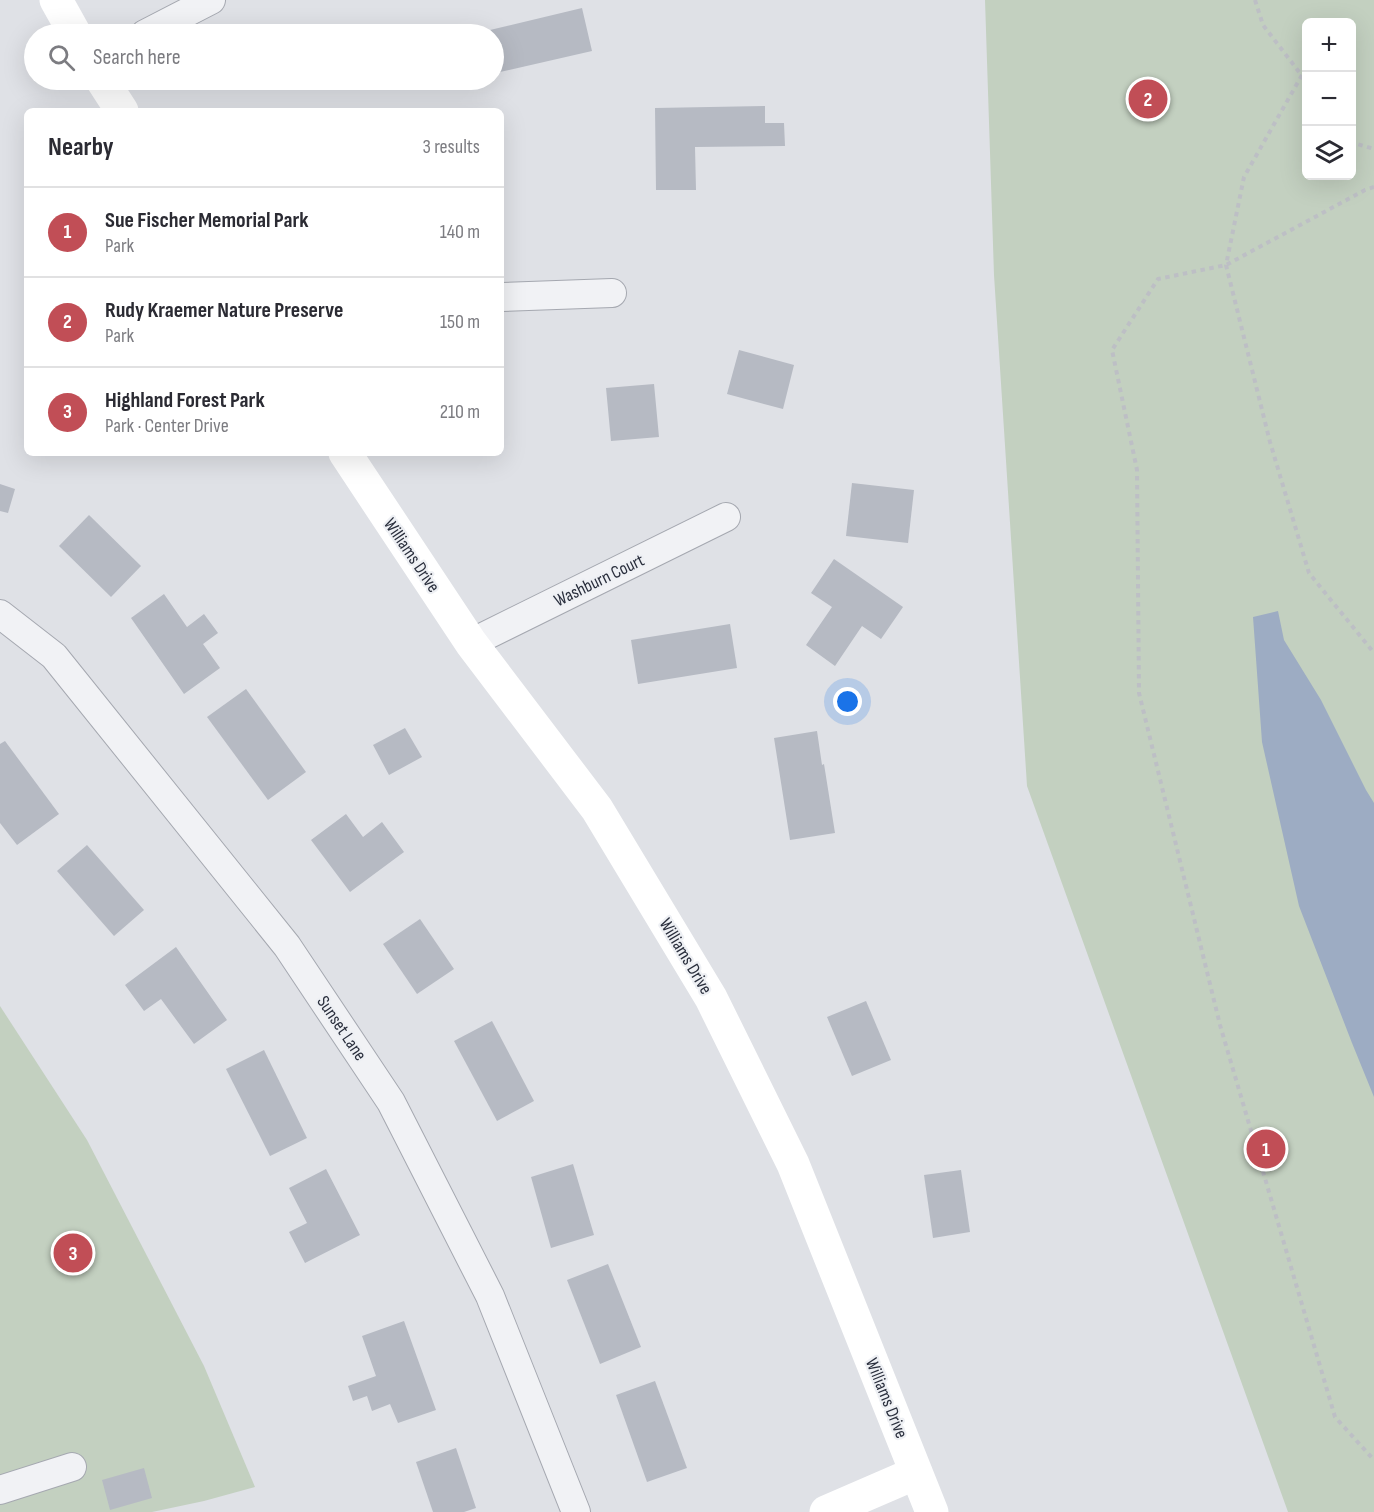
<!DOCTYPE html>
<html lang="en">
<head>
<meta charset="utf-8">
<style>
  :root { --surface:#fff; --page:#f7f7f7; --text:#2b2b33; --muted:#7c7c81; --line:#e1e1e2; --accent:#c14e56 }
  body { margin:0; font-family:"Sofia Sans Condensed",sans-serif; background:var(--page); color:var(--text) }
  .controls { position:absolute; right:18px; top:18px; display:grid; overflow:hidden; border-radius:9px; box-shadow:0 6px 24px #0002 }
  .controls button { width:54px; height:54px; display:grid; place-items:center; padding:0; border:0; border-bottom:2px solid var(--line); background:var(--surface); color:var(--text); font:30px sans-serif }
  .you { position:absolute; left:848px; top:702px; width:21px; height:21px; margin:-15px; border:4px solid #fff; border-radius:50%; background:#1a73e8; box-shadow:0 0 0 9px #1a73e833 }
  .badge { display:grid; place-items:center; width:39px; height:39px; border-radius:50%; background:var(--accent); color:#fff; font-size:20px; font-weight:700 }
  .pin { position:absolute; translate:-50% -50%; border:3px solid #fff; box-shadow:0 2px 6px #0006 }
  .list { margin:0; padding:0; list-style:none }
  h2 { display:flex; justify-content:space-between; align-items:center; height:78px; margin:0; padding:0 24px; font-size:26px }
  h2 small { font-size:20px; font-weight:400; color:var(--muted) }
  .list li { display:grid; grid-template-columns:39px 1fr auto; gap:18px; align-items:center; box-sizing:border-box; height:90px; padding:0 24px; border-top:2px solid var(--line) }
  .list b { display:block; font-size:22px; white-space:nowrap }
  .list p { margin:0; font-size:20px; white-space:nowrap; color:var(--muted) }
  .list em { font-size:20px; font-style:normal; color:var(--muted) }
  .icon { flex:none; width:33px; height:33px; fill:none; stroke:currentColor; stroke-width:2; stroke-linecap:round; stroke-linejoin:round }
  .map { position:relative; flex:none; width:1374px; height:1512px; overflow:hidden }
  .search { position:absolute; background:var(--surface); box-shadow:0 6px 24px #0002; left:24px; top:24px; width:480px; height:66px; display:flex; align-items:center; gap:15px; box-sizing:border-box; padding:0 21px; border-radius:33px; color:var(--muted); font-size:22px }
  .panel { position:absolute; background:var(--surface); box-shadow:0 6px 24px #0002; left:24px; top:108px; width:480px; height:348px; border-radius:9px }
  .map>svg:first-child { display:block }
</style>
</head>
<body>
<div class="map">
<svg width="1374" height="1512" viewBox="0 0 1374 1512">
  <rect width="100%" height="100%" fill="#dfe1e6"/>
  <!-- green -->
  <g fill="#c3d0c0" fill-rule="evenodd">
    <path d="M985,0H1374V1512H1288L1027,786L994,275ZM1306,22H1352V176H1306Z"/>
    <path d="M0,1006L87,1140L204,1366L255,1487L204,1501L152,1512H0Z"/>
  </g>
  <!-- water -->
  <path fill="#9dacc3" d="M1278,611L1284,640L1321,700L1366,790L1374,803V1097L1352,1043L1299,906L1262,742L1253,617Z"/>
  <!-- building -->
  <g fill="#b6bac3">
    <path d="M582,8L592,51L500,72L494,45V34H491L490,30Z"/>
    <path d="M765,106V123H784L785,146L695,147L696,190H656L655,108Z"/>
    <path d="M739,350L794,365L783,409L727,394Z"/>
    <path d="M654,384L659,437L611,441L606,388Z"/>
    <path d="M852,483L914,490L908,543L846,536Z"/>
    <path d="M0,484L15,489L8,513L0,511Z"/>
    <path d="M89,515L141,566L111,597L59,546Z"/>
    <path d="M834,559L903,607L881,639L862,626L835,666L806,645L832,607L811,593Z"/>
    <path d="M164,594L187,627L204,614L218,633L203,644L220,668L184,694L131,618Z"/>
    <path d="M730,624L737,668L638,684L631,640Z"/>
    <path d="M246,689L306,772L268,800L207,717Z"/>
    <path d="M405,728L422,757L389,775L373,745Z"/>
    <path d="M817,731L822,765L824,764L835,833L790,840L774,738Z"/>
    <path d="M5,741L59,814L17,845L0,823V744Z"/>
    <path d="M346,814L363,837L382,822L404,852L350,892L311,840Z"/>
    <path d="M87,845L144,910L114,936L57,871Z"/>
    <path d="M420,919L454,969L417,994L383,944Z"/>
    <path d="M176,947L227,1020L194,1044L161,999L144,1011L125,985Z"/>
    <path d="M866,1001L891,1060L852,1076L827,1017Z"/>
    <path d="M492,1021L534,1101L497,1121L454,1041Z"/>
    <path d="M264,1050L307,1138L270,1156L226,1069Z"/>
    <path d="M573,1164L594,1235L551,1248L531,1177Z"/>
    <path d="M326,1169L360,1235L305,1263L289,1232L307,1223L289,1188Z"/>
    <path d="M961,1170L970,1232L933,1238L924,1175Z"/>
    <path d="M608,1264L641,1347L600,1364L567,1280Z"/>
    <path d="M404,1321L436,1410L398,1423L390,1404L372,1411L367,1396L353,1401L348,1386L376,1376L362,1336Z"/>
    <path d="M655,1381L687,1468L647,1482L616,1395Z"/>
    <path d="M456,1448L476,1508L464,1512H433L416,1462Z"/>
    <path d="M144,1468L152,1498L110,1510L102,1480Z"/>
  </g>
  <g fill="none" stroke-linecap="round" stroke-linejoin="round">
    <!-- street casing -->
    <g stroke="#a5a8b0" stroke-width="30">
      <g id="street">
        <path d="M145,34L211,0"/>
        <path d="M501,297L612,293"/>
        <path d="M0,614L54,656L287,946L391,1102L490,1296L576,1512"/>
        <path d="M471,643L726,517"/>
        <path d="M0,1490L72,1467"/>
      </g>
    </g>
    <!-- path -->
    <g stroke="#bdbfc5" stroke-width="4" stroke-dasharray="4.5 4.5" stroke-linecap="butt">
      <path d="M1255,0L1263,25L1306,81"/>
      <path d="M1302,75L1244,177L1226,265L1270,442L1309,573L1374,653"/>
      <path d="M1352,139L1354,143L1374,149"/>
      <path d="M1374,187L1365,190L1226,265L1158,279L1112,350L1137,470L1139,693L1220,1025L1335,1417L1374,1460"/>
    </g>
    <!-- street -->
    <use href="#street" stroke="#f1f2f5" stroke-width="28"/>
    <!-- secondary -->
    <g stroke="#fff" stroke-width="33">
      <path d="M56,0L75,34"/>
      <path d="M102,80L122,111"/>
      <path d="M345,453L471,643L597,809L711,998L793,1164L932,1512"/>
      <path d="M826,1512L916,1473"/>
    </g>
  </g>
  <g text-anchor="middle" stroke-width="4.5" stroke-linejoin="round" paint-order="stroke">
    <!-- street labels -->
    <g font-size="18" fill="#292e3c" stroke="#eef0f4">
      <text transform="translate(412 555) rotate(56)" y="6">Williams Drive</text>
      <text transform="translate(599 580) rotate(-26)" y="6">Washburn Court</text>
      <text transform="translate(686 956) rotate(59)" y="6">Williams Drive</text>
      <text transform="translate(342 1028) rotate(56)" y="6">Sunset Lane</text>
      <text transform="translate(887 1398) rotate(68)" y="6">Williams Drive</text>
    </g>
  </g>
</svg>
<div class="controls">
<button>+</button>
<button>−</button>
<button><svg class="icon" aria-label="layers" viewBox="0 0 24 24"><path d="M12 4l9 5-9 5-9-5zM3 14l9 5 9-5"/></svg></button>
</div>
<div class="you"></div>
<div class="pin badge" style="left:1266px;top:1149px">1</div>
<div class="pin badge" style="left:1148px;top:99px">2</div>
<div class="pin badge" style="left:73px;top:1253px">3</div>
<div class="search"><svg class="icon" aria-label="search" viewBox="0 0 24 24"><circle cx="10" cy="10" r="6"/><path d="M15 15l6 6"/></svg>Search here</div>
<section class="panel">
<h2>Nearby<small>3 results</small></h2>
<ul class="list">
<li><span class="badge">1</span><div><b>Sue Fischer Memorial Park</b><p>Park</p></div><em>140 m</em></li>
<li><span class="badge">2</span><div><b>Rudy Kraemer Nature Preserve</b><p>Park</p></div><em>150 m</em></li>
<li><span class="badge">3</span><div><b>Highland Forest Park</b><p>Park · Center Drive</p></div><em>210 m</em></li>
</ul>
</section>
</div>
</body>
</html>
